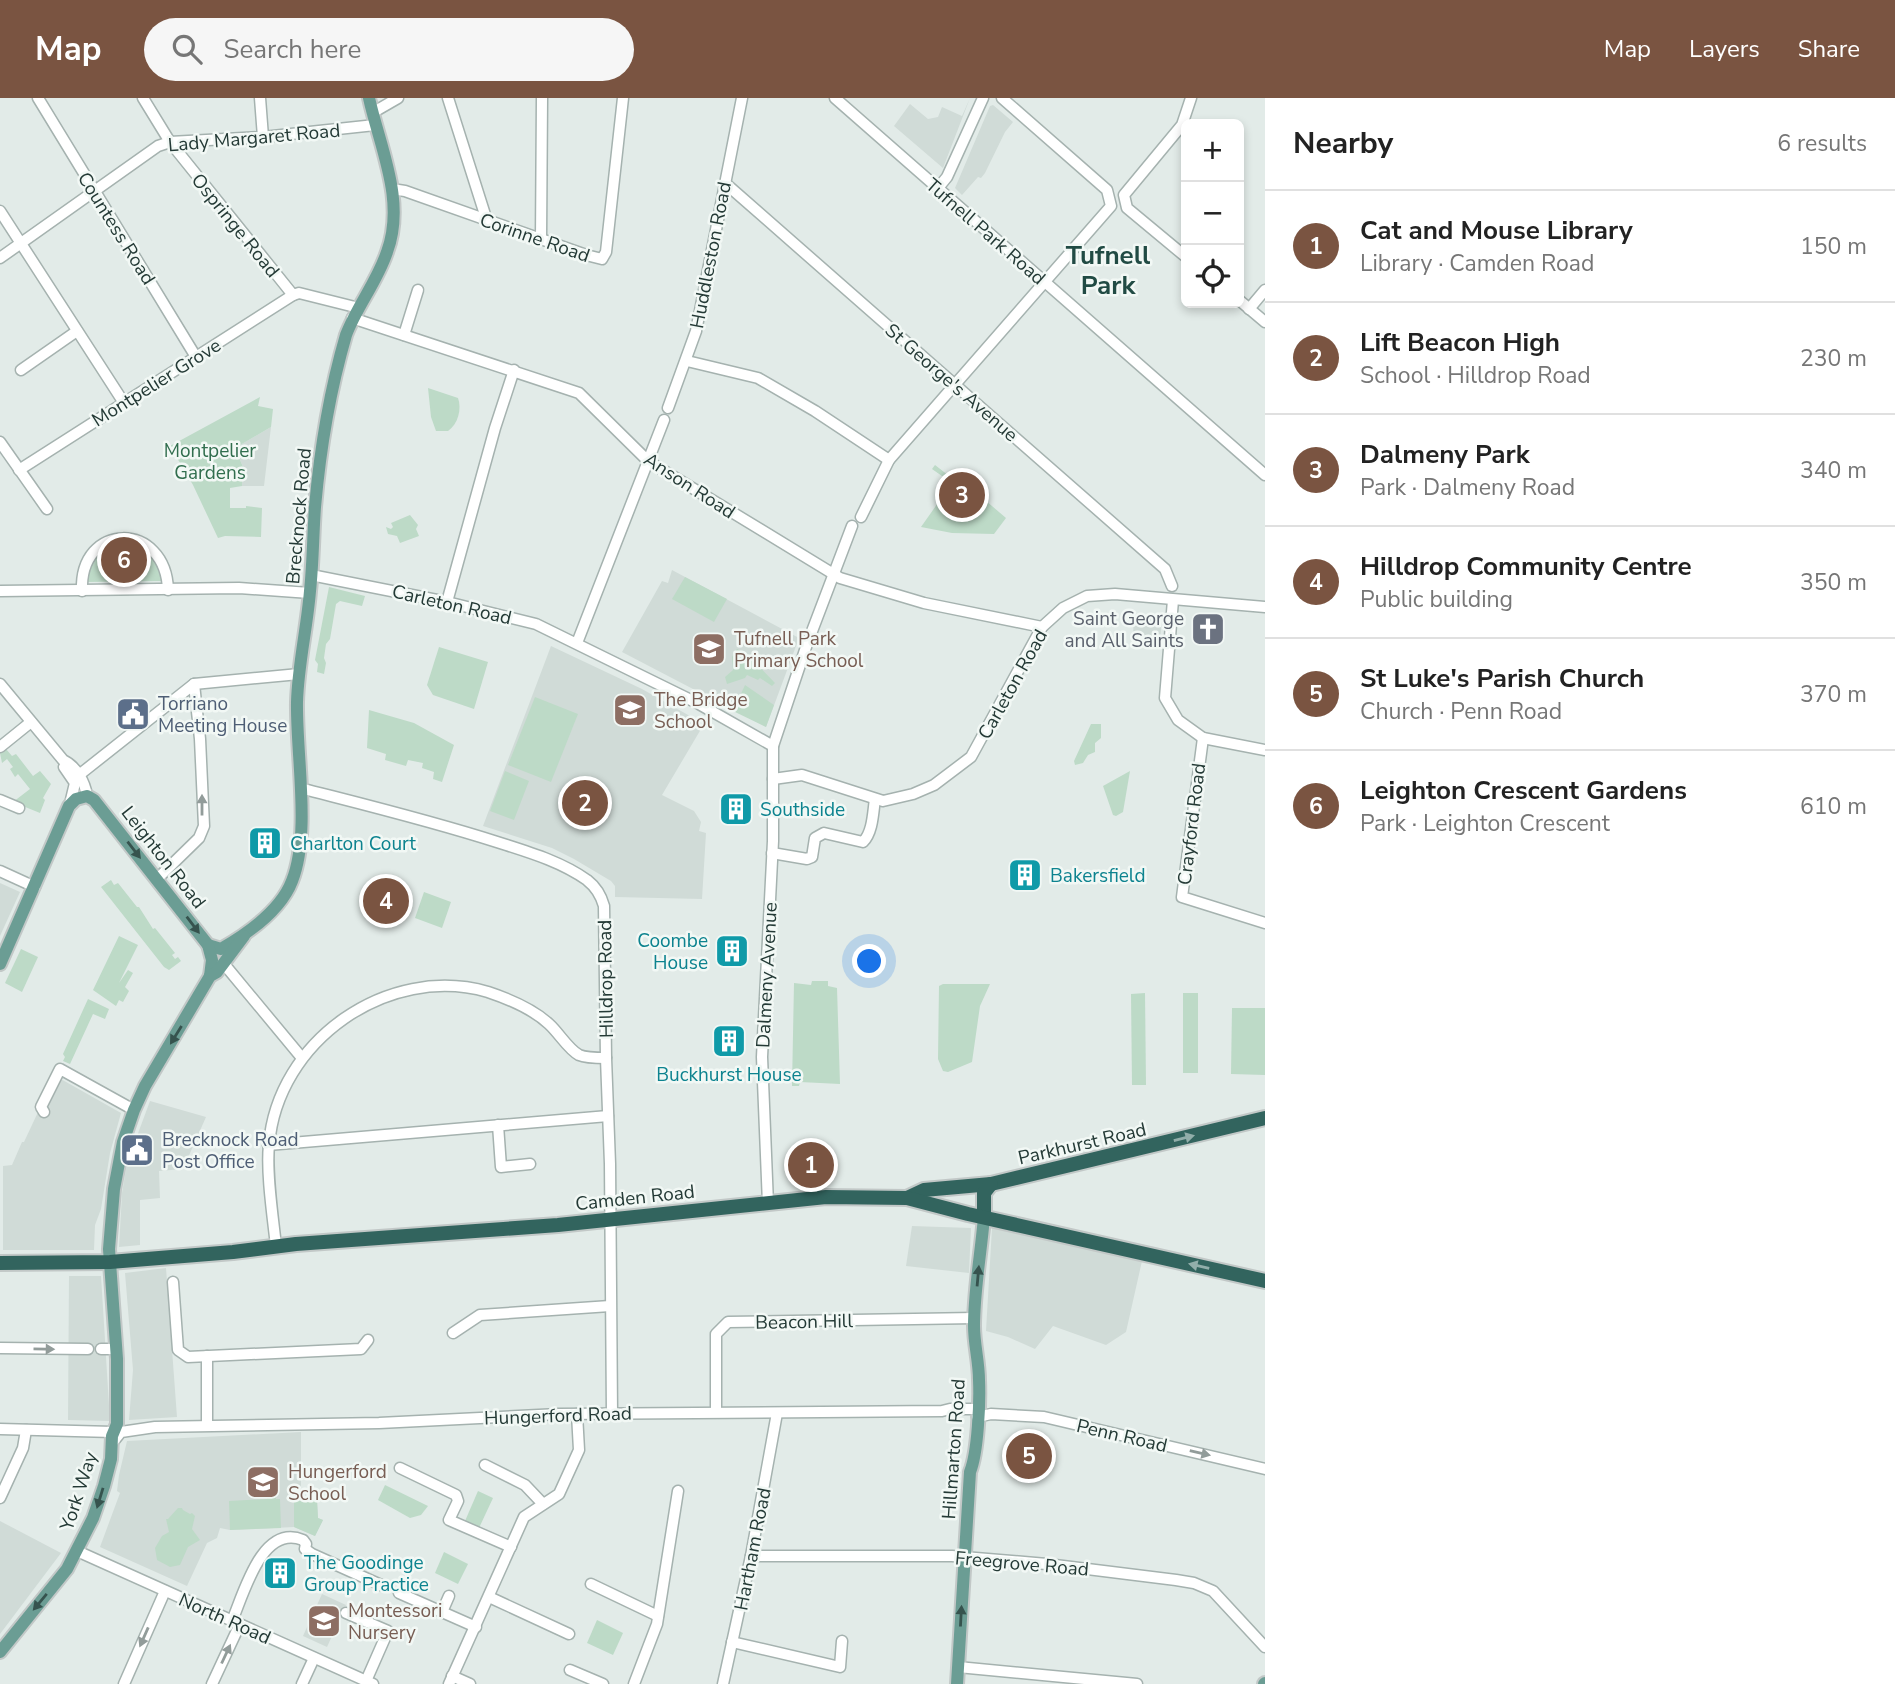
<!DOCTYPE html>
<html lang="en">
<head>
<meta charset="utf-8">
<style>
  :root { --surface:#fff; --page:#f6f6f6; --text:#222; --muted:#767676; --line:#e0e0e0; --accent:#7a5441 }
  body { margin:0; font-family:"Nunito Sans",sans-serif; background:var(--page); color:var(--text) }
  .controls { position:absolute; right:21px; top:21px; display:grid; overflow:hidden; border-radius:10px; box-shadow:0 4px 10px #0003 }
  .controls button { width:63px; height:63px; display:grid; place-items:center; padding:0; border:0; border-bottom:2px solid var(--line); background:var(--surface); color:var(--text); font:35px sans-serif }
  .you { position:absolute; left:870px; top:864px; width:24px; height:24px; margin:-18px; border:5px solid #fff; border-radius:50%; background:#1a73e8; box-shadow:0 0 0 10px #1a73e833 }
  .badge { display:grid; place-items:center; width:46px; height:46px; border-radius:50%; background:var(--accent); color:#fff; font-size:23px; font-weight:700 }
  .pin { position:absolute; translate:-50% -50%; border:4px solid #fff; box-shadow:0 2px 7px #0006 }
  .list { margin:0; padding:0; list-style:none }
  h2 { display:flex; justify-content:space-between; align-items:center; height:91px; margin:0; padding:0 28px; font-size:30px }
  h2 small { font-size:23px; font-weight:400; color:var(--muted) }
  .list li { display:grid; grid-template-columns:46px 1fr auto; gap:21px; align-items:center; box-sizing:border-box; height:112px; padding:0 28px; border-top:2px solid var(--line) }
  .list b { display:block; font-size:26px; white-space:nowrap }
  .list p { margin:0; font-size:23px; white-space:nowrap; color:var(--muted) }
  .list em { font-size:23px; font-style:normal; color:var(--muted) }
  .icon { flex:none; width:38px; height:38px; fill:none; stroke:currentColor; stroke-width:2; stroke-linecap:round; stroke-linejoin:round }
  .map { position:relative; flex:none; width:1265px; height:1586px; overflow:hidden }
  header { display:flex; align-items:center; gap:42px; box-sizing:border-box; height:98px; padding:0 35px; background:var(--accent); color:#fff }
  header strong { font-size:33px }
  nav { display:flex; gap:38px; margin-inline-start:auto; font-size:24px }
  .search { width:490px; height:63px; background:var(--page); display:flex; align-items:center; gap:18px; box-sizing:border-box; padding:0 24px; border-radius:38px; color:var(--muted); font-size:26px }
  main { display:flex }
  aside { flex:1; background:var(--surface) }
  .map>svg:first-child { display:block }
</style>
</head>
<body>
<header>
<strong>Map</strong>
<div class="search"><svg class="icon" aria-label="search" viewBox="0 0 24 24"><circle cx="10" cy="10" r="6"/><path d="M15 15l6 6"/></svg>Search here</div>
<nav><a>Map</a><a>Layers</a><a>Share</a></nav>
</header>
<main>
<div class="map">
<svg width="1265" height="1586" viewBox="0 0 1265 1586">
  <rect width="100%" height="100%" fill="#e2ebe8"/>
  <!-- built -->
  <g fill="#d0dbd7">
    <path d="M970,0L943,70L894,28L910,6L928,21L938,19L942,9L962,18Z"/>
    <path d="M993,7L1013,24L1005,34L985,75L981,80L978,79L962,97L955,90L990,8Z"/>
    <path d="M271,329L264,388H242L243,369L235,350Z"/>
    <path d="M672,472L799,540L766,629L622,554L662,483L668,485Z"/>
    <path d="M1134,517L1162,519L1160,543L1133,540Z"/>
    <path d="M551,548L642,591L704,626L662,697L694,713L701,724L699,733L706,735L702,801L615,799V788L611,783L574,761L552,750L483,728Z"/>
    <path d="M0,785L20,794L0,838Z"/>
    <path d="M59,980L121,1015L110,1055L101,1111L95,1127L94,1152H3V1068L12,1067L22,1044H24L39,1012L44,1009Z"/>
    <path d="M150,1003L206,1019L183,1071L159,1073L160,1100L140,1102V1147L119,1149L122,1095L127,1065Z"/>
    <path d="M912,1128L971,1130L969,1175L906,1168Z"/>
    <path d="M992,1130L1142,1163L1126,1234L1106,1247L1053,1228L1035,1251L1008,1239L986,1233Z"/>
    <path d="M166,1170L177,1319L129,1322L133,1272L125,1175Z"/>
    <path d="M69,1178H101L110,1323L68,1322Z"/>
    <path d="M301,1334V1402H317L318,1420L323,1422L315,1438L294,1429L230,1432L220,1430L217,1440L207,1445L187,1488L100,1449L120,1395L117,1393L119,1377L127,1343Z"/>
    <path d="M0,1423L61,1455L0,1536Z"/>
    <path d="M322,1496L346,1507L327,1549L303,1538Z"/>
  </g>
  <!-- green -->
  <g fill="#bddac7">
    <path d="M428,290L458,300C462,311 458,326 448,333H436L431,319Z"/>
    <path d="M260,299L258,308L273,311L271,329L235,350L243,369L242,388L230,390V410H246V408L262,410L261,439L225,438L218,440L193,387L170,348Z"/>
    <path d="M935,367L962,388L965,385L1006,420L994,436L952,435L921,429L952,385L932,371Z"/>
    <path d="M410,417L418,427L416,431L419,438L400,445L397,438L388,436L386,429L391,431L393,429L391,425Z"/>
    <path d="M124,445C145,448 159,461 162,483L86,484C88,462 103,447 124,445Z"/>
    <path d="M685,479L727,501L714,524L672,501Z"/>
    <path d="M329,489L365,498L362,508L340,503L336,506L330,541L326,546L324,560L326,565L324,576L317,574L318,566L315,562Z"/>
    <path d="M439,549L488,564L474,611L433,597L427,587Z"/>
    <path d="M737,551L747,556L775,585L772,588L760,580L758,582L747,577L745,580L727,586L725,579L733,572L732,559Z"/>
    <path d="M745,587L774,607L766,629L733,613Z"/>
    <path d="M535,599L578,616L551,684L508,667Z"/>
    <path d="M369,612L414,625L454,647L442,684L433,681L434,674L422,670L423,665L408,662L406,668L385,662L386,656L367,650Z"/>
    <path d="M1091,626H1101V640L1095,645V654L1088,657L1083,665L1075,667L1074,663Z"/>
    <path d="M6,651L12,658L16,656L33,678L40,673L51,686L43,700L45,702L40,715L13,704L30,691L18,676L15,679L10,671L13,669L7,661L2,665L0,655Z"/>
    <path d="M505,673L529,683L514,722L490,713Z"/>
    <path d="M1130,673L1123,714L1116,718L1113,717L1103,688Z"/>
    <path d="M111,782L114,787L118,785L137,809H139L153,831L155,830L175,855L172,857L175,861L178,859L181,863L169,872L164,869L101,789Z"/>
    <path d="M424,794L451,804L442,830L415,820Z"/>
    <path d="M119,838L138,847L119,885L128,872L133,875L125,889L129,893L123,904L119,902L116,908L93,892Z"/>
    <path d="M21,851L38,859L22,894L5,885Z"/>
    <path d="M812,883H828V888L837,890L840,986L800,984L799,988H792L794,885L811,887Z"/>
    <path d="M943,886H990L980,908L972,964L948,974L943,973L938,961L939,888Z"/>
    <path d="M1145,895L1146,987H1132L1131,896Z"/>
    <rect x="1183" y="895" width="15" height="80"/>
    <path d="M88,901L109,911L105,921L93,916L70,966L63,963L65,959L63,956Z"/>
    <path d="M1232,910H1265V977L1231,976Z"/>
    <path d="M385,1387L428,1408L421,1417L410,1420L378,1402Z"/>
    <path d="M267,1391H276V1401H280L281,1430L230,1432L229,1403L267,1401Z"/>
    <path d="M478,1393L493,1400L479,1430L465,1423Z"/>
    <path d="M317,1402L318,1420L323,1422L315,1438L294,1429V1403Z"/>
    <path d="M178,1410H182L183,1412L190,1416L192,1415L195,1418L192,1431L200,1442L188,1449L180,1467L170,1469L157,1462L155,1450L162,1438L169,1434L166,1421H168Z"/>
    <path d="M444,1454L468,1466L458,1486L435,1475Z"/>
    <path d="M597,1522L623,1535L613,1557L587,1545Z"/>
  </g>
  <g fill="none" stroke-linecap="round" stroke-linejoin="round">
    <!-- minor casing -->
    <g stroke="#a5b2af" stroke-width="13">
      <g id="minor">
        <path d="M38,0L196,259"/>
        <path d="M143,0L170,44L293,197L299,195L359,210"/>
        <path d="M260,0L263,39"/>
        <path d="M448,0L487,123"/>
        <path d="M835,0L1265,377"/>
        <path d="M372,15L398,0"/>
        <path d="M725,85L1165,471L1172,488"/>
        <path d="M938,90L947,79L983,0"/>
        <path d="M392,91L405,93L586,157L602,161L606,154L623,0"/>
        <path d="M0,113L124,305"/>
        <path d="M541,141L542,0"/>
        <path d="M1186,159L1127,110L1124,97L1182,27L1191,0"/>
        <path d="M0,160L158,48L170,44L263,39L375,27"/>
        <path d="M1239,202L1265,224"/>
        <path d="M1249,211L1265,192"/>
        <path d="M352,220L579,295L648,363L840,480L924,505L1042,529"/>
        <path d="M404,237L418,192"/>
        <path d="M687,263L758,280L815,313L889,362"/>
        <path d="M21,272L77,233"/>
        <path d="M668,310L696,233L742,0"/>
        <path d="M0,344L47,411"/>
        <path d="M19,372L293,197"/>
        <path d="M861,419L889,362L1111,108L1107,92L1002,0"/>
        <path d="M311,477L447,504L536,526L699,606L773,648"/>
        <path d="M0,493L239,490L310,495"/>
        <path d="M82,493C79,423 166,423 168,492"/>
        <path d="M1173,502L1165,600L1178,622L1203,640L1265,652"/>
        <path d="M447,504L495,330L514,272"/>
        <path d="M577,545L664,322"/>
        <path d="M0,586L63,662C76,668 85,684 87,698"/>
        <path d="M1203,640L1182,799L1265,825"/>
        <path d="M0,649L31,624"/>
        <path d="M64,669L75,685L70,706"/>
        <path d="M79,677L194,586L299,576"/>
        <path d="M773,681L802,677L883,703L913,696L934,687L971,659L1042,529L1063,510L1087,498L1115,496L1265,509"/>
        <path d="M300,690C366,707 432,723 497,744C528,754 560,763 587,782C596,789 601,797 604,808L606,960L610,1066L612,1315"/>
        <path d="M0,702L19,710"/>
        <path d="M772,755L807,761L812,759L815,740L824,735L863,744C873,734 873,714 875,701"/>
        <path d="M0,773L35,789"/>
        <path d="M157,781L199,740L204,728L200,641L194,586"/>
        <path d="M224,866L302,960"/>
        <path d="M44,1014L41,1009L60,971L134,1012"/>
        <path d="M498,1027L501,1069L530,1066"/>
        <path d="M268,1047L608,1018"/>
        <path d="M768,1106L762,959L773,743V648L806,549L852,428"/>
        <path d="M276,1148C273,1120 266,1074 269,1047C277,943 388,865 488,894C509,901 534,912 549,926C559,935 568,951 579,957C586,960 598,960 606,960"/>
        <path d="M173,1184L178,1252L188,1259L361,1251L368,1242"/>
        <path d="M453,1235L480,1217L610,1208"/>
        <path d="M0,1250L88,1251"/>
        <path d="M101,1251H116"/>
        <path d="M207,1258V1327"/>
        <path d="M716,1314V1236L728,1224L975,1220"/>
        <path d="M977,1319L991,1316L1044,1319L1265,1371"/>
        <path d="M0,1331L113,1334"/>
        <path d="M113,1344L121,1334L155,1329L379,1325L559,1316L942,1313L950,1311H978"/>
        <path d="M485,1367L525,1387L543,1406"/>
        <path d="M400,1370L456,1397L458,1403L449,1422L511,1449"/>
        <path d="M0,1400L23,1350L26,1332"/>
        <path d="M77,1453L373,1586"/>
        <path d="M751,1458H952L1047,1466L1176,1482L1194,1485L1213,1493L1265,1549"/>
        <path d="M591,1486L658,1518"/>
        <path d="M399,1495L476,1529"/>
        <path d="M489,1499L569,1536"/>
        <path d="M442,1514L449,1498"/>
        <path d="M346,1515L388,1533L366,1583"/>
        <path d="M232,1523C244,1495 262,1425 303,1442L306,1446L305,1451L312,1456L381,1487"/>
        <path d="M732,1544L840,1569L842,1543"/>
        <path d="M958,1569L1137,1586"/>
        <path d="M570,1572L603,1586"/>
        <path d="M452,1578L470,1586"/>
        <path d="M124,1586L165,1493"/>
        <path d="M212,1586L240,1526"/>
        <path d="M302,1586L314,1560"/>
        <path d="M449,1586L524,1419L559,1396L579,1352L577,1316"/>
        <path d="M634,1586L657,1526L678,1393"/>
        <path d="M723,1586L751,1458L777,1315"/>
      </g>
    </g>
    <!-- major casing -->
    <g stroke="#c2c8c7" stroke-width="16">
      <g id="major">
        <path d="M208,847L221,851C247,836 281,812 292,783C311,735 296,657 297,604C298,567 307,530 310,493C313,465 313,437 315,409C320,352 330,292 346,237C357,208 377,184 387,154C406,103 380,50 369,0"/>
        <path d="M0,866L69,708L76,701L87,698L94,702L208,847L212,862L210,878"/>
        <path d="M0,1554L67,1471L93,1420L104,1388L111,1361L112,1338L117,1326V1261L109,1151L114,1091L123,1044L134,1012L145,988L210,878L217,874L244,838"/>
        <path d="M957,1586L970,1374C978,1354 980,1304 979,1282C979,1264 974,1246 974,1228C974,1192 981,1155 984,1119"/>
        <path d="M1264,1586L1265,1585"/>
      </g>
    </g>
    <!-- highway casing -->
    <g stroke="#c2c8c7" stroke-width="18">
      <g id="highway">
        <path d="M907,1100L924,1092L991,1086L1265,1020"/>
        <path d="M984,1119V1095L991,1086"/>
        <path d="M0,1165L110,1164L233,1154L296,1146L558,1127L826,1099L907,1100L968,1116L1265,1183"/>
      </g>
    </g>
    <!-- minor -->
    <use href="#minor" stroke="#fff" stroke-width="10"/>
    <!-- major -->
    <use href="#major" stroke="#6b9d94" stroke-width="12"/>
    <!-- highway -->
    <use href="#highway" stroke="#32645e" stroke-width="14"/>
  </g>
  <!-- one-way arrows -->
  <defs><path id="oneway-solid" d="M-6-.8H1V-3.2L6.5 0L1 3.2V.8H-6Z" transform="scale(1.75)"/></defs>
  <g fill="#929c9a">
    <use href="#oneway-solid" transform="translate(202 707) rotate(-90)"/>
    <use href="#oneway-solid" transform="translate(44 1251) rotate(1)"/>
    <use href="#oneway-solid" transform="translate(1200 1355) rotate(13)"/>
    <use href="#oneway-solid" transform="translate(144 1539) rotate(114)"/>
    <use href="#oneway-solid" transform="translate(226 1556) rotate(-65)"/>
  </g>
  <g fill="#36534e">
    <use href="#oneway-solid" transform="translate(134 752) rotate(52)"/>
    <use href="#oneway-solid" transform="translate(193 827) rotate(53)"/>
    <use href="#oneway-solid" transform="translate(176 937) rotate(122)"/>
    <use href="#oneway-solid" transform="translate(978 1178) rotate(-85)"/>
    <use href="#oneway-solid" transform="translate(100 1400) rotate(107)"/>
    <use href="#oneway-solid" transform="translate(40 1504) rotate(130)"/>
    <use href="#oneway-solid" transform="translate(961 1518) rotate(-87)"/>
  </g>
  <g fill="#92aeaa">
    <use href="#oneway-solid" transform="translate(1184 1040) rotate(-14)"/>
    <use href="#oneway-solid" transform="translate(1199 1168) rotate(-167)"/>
  </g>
  <!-- icons -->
  <defs>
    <g id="church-square" transform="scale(1.75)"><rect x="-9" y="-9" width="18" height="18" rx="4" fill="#6b7280" stroke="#f2f8f5"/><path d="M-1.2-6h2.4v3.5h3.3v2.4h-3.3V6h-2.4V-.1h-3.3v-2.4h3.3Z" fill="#fff"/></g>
    <g id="school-square" transform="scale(1.75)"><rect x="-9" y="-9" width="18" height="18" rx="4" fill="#8d6e63" stroke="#f2f8f5"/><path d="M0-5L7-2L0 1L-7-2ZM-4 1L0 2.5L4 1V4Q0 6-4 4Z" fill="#fff"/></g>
    <g id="civic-square" transform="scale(1.75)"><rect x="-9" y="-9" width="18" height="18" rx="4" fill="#5c6f8a" stroke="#f2f8f5"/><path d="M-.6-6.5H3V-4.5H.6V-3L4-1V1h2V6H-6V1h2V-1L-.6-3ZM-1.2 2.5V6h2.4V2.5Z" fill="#fff"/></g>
    <g id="building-square" transform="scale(1.75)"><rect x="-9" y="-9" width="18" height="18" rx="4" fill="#0f9aa8" stroke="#f2f8f5"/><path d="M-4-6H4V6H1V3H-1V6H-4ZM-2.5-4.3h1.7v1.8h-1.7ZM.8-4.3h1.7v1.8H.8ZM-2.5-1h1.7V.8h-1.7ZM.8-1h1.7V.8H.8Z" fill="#fff"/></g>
  </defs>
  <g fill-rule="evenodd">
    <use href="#church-square" x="1208" y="531"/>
    <use href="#school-square" x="709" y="551"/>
    <use href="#school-square" x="630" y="612"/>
    <use href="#civic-square" x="133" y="616"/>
    <use href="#building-square" x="736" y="711"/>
    <use href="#building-square" x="265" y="745"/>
    <use href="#building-square" x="1025" y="777"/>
    <use href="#building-square" x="732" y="853"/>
    <use href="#building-square" x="729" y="943"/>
    <use href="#civic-square" x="137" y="1052"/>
    <use href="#school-square" x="263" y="1384"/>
    <use href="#building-square" x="280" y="1475"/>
    <use href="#school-square" x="324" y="1523"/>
  </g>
  <g text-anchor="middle" stroke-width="5" stroke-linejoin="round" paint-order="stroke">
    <!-- street labels -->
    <g font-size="19" fill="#243a36" stroke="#f2f8f5">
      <text transform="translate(254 39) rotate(-5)" y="7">Lady Margaret Road</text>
      <text transform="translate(236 127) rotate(51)" y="7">Ospringe Road</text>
      <text transform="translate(117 130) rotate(58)" y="7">Countess Road</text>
      <text transform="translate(986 133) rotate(41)" y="7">Tufnell Park Road</text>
      <text transform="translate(535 139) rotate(19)" y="7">Corinne Road</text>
      <text transform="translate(710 157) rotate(-79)" y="7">Huddleston Road</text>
      <text transform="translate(156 284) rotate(-32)" y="7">Montpelier Grove</text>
      <text transform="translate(952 284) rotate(41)" y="7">St George's Avenue</text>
      <text transform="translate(690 387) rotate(33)" y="7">Anson Road</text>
      <text transform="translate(298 418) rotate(-85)" y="7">Brecknock Road</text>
      <text transform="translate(452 506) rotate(13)" y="7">Carleton Road</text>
      <text transform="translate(1012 586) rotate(-61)" y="7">Carleton Road</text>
      <text transform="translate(1191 726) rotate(-83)" y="7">Crayford Road</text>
      <text transform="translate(164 759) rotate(52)" y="7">Leighton Road</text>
      <text transform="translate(766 877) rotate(-87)" y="7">Dalmeny Avenue</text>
      <text transform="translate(605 881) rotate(-91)" y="7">Hilldrop Road</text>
      <text transform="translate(1082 1045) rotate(-13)" y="7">Parkhurst Road</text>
      <text transform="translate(635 1099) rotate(-6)" y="7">Camden Road</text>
      <text transform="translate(804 1223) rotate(-1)" y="7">Beacon Hill</text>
      <text transform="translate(558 1317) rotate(-2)" y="7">Hungerford Road</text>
      <text transform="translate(1122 1337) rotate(13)" y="7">Penn Road</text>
      <text transform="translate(953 1351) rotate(-86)" y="7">Hillmarton Road</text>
      <text transform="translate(78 1393) rotate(-72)" y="7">York Way</text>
      <text transform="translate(752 1451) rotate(-79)" y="7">Hartham Road</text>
      <text transform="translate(1022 1465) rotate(5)" y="7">Freegrove Road</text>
      <text transform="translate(225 1520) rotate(24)" y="7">North Road</text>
    </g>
    <!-- park labels -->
    <g font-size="19" fill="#316e4e" stroke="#f2f8f5">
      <text x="210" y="359">Montpelier<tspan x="210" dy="22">Gardens</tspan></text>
    </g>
    <!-- worship labels -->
    <g font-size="19" fill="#5b616d" stroke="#f2f8f5" text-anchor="end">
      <text x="1184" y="527">Saint George<tspan x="1184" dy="22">and All Saints</tspan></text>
    </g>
    <!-- education labels -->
    <g font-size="19" fill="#785e54" stroke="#f2f8f5" text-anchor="start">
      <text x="734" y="547">Tufnell Park<tspan x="734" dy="22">Primary School</tspan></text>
      <text x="654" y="608">The Bridge<tspan x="654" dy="22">School</tspan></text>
      <text x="288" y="1380">Hungerford<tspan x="288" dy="22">School</tspan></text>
      <text x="348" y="1519">Montessori<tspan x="348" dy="22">Nursery</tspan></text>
    </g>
    <!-- service labels -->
    <g font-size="19" fill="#4e5e75" stroke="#f2f8f5" text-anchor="start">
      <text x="158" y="612">Torriano<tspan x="158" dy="22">Meeting House</tspan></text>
      <text x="162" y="1048">Brecknock Road<tspan x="162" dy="22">Post Office</tspan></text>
    </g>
    <!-- culture labels -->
    <g font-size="19" fill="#0d838f" stroke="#f2f8f5" text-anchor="start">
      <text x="760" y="718">Southside</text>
      <text x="290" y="752">Charlton Court</text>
      <text x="1050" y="784">Bakersfield</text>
      <text x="708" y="849" text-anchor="end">Coombe<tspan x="708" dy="22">House</tspan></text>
      <text x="729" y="983" text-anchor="middle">Buckhurst House</text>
      <text x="304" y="1471">The Goodinge<tspan x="304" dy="22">Group Practice</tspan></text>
    </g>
    <!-- district labels -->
    <g font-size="26" font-weight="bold" fill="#214b44" stroke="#f2f8f5">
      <text x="1108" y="166">Tufnell<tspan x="1108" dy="30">Park</tspan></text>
    </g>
  </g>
</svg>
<div class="controls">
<button>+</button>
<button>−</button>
<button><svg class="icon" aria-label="locate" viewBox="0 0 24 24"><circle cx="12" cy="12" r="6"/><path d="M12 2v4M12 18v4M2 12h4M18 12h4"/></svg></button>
</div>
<div class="you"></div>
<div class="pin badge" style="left:811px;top:1067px">1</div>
<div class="pin badge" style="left:585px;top:705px">2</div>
<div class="pin badge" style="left:962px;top:397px">3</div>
<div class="pin badge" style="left:386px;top:803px">4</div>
<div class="pin badge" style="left:1029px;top:1358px">5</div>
<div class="pin badge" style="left:124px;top:462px">6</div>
</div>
<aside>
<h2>Nearby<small>6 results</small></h2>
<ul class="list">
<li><span class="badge">1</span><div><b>Cat and Mouse Library</b><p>Library · Camden Road</p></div><em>150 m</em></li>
<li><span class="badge">2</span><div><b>Lift Beacon High</b><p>School · Hilldrop Road</p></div><em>230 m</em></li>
<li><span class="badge">3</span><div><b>Dalmeny Park</b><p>Park · Dalmeny Road</p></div><em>340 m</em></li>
<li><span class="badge">4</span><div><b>Hilldrop Community Centre</b><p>Public building</p></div><em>350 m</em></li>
<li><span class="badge">5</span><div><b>St Luke's Parish Church</b><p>Church · Penn Road</p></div><em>370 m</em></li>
<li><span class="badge">6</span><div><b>Leighton Crescent Gardens</b><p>Park · Leighton Crescent</p></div><em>610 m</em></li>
</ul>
</aside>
</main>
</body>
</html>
